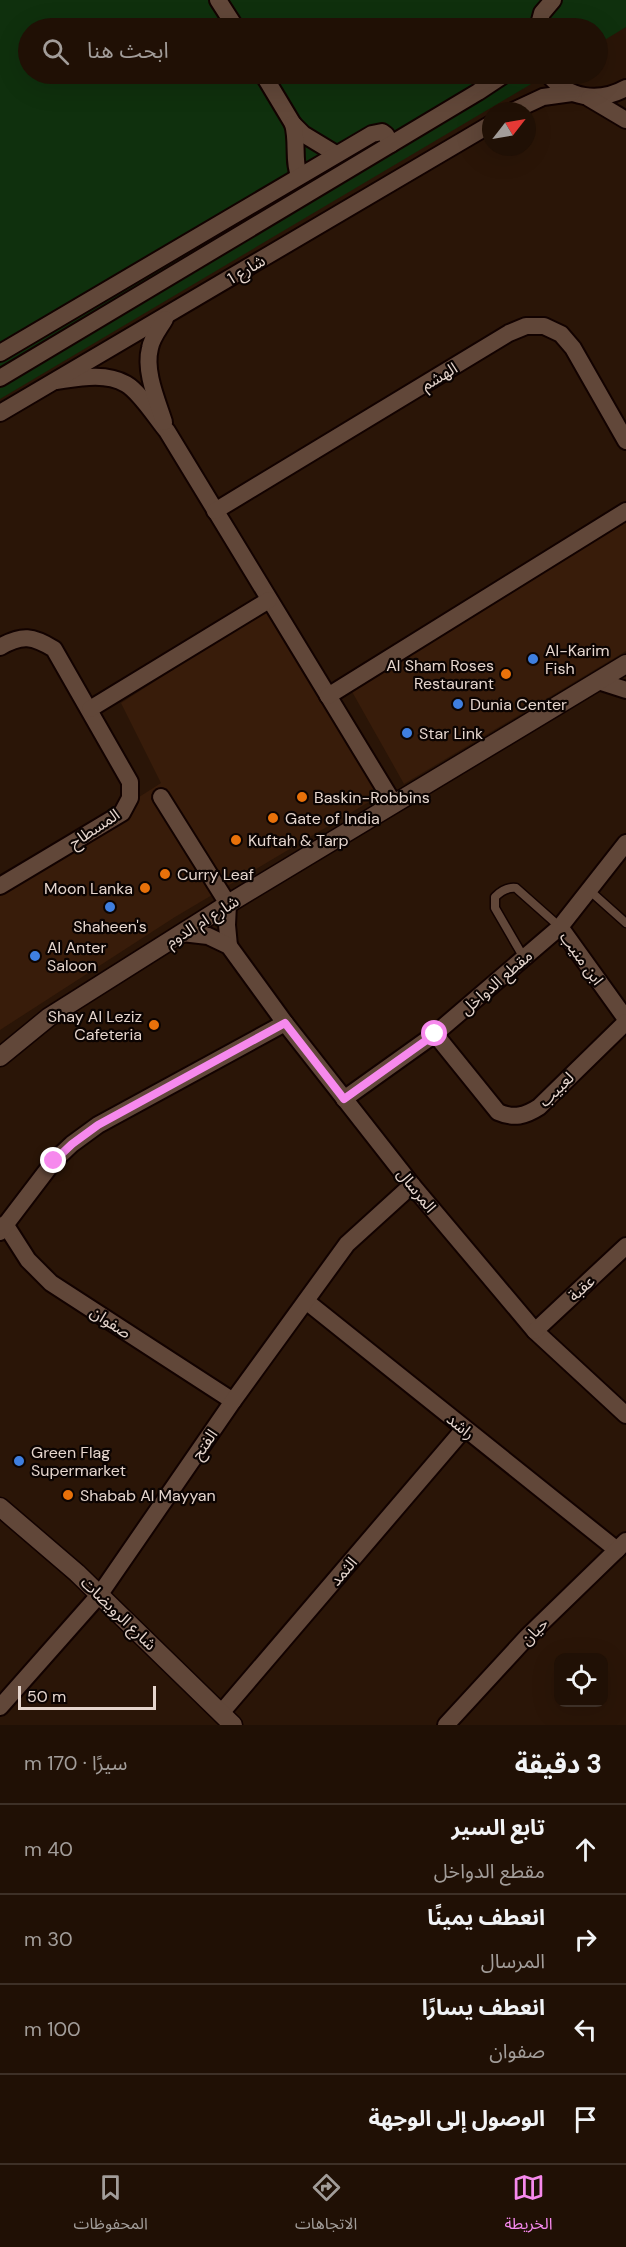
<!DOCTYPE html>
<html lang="ar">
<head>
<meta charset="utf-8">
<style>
  :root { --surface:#201005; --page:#2d1e13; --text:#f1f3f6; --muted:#a29d9a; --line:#3d3027; --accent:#f689ed }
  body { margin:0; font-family:"DM Sans","Noto Sans Arabic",sans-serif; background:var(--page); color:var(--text); direction:rtl }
  .controls { position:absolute; right:18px; bottom:18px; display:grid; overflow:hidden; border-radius:12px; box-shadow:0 6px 24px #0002 }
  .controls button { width:54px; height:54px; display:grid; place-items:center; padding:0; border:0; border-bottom:2px solid var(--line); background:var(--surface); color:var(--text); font:30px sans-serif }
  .compass { position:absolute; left:482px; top:102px; width:54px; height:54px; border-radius:50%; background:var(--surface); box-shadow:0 6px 24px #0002; rotate:59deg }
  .scale { position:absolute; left:18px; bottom:15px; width:138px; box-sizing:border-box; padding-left:6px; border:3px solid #e5d5cd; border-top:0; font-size:16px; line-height:21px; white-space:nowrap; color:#e5d5cd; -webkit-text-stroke:4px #0c0402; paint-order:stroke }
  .stop { position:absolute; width:18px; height:18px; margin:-14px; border:4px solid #f689ed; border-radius:50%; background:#fff }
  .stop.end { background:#f689ed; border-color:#fff; box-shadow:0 2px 6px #0008 }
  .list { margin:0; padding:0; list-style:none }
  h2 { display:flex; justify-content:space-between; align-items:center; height:78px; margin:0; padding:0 24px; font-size:26px }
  h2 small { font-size:20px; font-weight:400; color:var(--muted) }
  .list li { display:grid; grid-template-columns:39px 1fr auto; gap:18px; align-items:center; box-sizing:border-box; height:90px; padding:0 24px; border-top:2px solid var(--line) }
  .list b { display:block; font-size:22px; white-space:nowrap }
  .list p { margin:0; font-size:20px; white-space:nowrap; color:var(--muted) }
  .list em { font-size:20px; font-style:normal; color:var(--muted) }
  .icon { flex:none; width:33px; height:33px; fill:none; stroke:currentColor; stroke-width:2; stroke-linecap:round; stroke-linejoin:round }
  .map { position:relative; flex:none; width:626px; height:1725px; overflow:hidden; direction:ltr }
  .search { position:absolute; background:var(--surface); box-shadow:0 6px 24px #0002; left:18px; right:18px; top:18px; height:66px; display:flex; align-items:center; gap:15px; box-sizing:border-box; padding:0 21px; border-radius:33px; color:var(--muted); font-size:22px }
  .sheet { height:438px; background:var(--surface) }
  nav { display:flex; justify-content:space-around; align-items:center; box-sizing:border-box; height:84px; border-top:2px solid var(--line); background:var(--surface); font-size:16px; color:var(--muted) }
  nav a { display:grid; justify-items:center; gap:3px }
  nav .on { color:var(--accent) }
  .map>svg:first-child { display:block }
</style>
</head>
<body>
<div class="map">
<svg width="626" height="1725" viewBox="0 0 626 1725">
  <rect width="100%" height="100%" fill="#2a1507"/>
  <!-- built -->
  <g fill="#381c0a">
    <path d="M626,510V651L404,784L346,681Z"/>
    <path d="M275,604L384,793L175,917L0,1030V886L161,783L121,703Z"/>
  </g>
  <!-- green -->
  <path fill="#0f300d" d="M0,0H626V27L598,44V28H28V74H548L0,399Z"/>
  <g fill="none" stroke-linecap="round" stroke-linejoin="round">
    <!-- lane casing -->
    <g stroke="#120200" stroke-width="11">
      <g id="lane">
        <path d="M589,890L626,923"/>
        <path d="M524,958L495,908V897C501,891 508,887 516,888L560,927"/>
      </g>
    </g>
    <!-- street casing -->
    <g stroke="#120200" stroke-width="20">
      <g id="street">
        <path d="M218,0L236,28"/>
        <path d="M538,28L542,13L553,0"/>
        <path d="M263,74L293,124L303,134L336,154"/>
        <path d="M548,74C568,99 599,103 626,88"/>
        <path d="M589,98L626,120"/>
        <path d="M513,111L543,97L572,93"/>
        <path d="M293,124C298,141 293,162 299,175"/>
        <path d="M0,353L372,134L382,132L386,135L391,144"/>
        <path d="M0,378L478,92L505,74"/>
        <path d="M56,381C78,378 105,372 126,384C140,392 156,418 167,431L394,804"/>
        <path d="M0,413L491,124"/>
        <path d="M164,422C157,400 144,371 150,348C152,337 160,328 165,319"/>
        <path d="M215,511L509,333L526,326H544L561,334L573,348L626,441"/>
        <path d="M0,647C22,634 33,636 54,649L130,782V798L122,813L0,886"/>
        <path d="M598,681L626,690"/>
        <path d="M328,696L626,511"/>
        <path d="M90,709L269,600"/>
        <path d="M161,797L228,904L227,925L229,946"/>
        <path d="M560,927L626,1019"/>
        <path d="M182,933L208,936L229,946L285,1023L412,1185L535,1331L626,1415"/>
        <path d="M435,1034L498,1112C514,1119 525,1116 539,1107L626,1022"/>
        <path d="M344,1099L435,1034L560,927L626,843"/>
        <path d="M5,1224L28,1260L51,1283L233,1401"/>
        <path d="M0,1232L54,1161L72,1144L98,1125L285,1023"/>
        <path d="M306,1301L617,1550"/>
        <path d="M535,1331L626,1246"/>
        <path d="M0,1707L100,1594L233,1401L347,1244L412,1185"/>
        <path d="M221,1713L464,1429"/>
        <path d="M446,1725L527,1637L626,1541"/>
      </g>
    </g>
    <!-- secondary casing -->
    <g stroke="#120200" stroke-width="21">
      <g id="secondary">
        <path d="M0,1057L49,1017L228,904L626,664"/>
        <path d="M0,1507L77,1573L233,1725"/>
      </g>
    </g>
    <!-- lane -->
    <use href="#lane" stroke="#614739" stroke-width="8"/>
    <!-- street -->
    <use href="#street" stroke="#614739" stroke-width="16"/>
    <!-- secondary -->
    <use href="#secondary" stroke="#614739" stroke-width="18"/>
  </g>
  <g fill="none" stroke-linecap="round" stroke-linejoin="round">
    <!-- route -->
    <path stroke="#f689ed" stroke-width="8" d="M54,1161L72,1144L98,1125L285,1023L344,1099L435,1034"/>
  </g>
  <!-- markers -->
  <g fill="#3f7fe0" stroke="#0c0402" stroke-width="2">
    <circle cx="533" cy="659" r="6"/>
    <circle cx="458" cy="704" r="6"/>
    <circle cx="407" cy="733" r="6"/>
    <circle cx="110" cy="907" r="6"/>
    <circle cx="35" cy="956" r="6"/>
    <circle cx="19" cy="1461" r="6"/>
  </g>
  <g fill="#e8710a" stroke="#0c0402" stroke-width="2">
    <circle cx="506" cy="674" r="6"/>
    <circle cx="302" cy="797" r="6"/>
    <circle cx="273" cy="818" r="6"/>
    <circle cx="236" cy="840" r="6"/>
    <circle cx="165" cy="874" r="6"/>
    <circle cx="145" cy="888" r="6"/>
    <circle cx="154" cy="1025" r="6"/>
    <circle cx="68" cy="1495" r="6"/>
  </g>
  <g text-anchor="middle" stroke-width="4.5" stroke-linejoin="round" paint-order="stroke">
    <!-- street labels -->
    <g font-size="16" fill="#e5d5cd" stroke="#0c0402">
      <text transform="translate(246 269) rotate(-31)" y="6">شارع 1</text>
      <text transform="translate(439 376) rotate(-31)" y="6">الهشم</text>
      <text transform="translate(94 828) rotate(-34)" y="6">المسطاح</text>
      <text transform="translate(202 921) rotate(-32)" y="6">شارع ام الدوم</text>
      <text transform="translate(582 958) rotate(54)" y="6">ابن منيب</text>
      <text transform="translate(496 982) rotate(-41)" y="6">مقطع الدواخل</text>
      <text transform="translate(556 1089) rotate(-44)" y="6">لعبيب</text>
      <text transform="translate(417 1190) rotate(51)" y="6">المرسال</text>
      <text transform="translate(581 1288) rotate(-43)" y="6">عقبة</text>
      <text transform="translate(111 1322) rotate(33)" y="6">صفوان</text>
      <text transform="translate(461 1426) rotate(39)" y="6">راشد</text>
      <text transform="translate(204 1444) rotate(-55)" y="6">الفتح</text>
      <text transform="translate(343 1571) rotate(-49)" y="6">الثمد</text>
      <text transform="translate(119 1613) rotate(44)" y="6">شارع الرويضات</text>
      <text transform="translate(534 1631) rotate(-45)" y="6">حيان</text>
    </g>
    <!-- poi labels -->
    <g font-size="16" fill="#e5d5cd" stroke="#0c0402" text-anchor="start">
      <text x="545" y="656">Al-Karim<tspan x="545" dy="18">Fish</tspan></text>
      <text x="494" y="671" text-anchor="end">Al Sham Roses<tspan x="494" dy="18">Restaurant</tspan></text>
      <text x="470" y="710">Dunia Center</text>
      <text x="419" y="739">Star Link</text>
      <text x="314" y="803">Baskin-Robbins</text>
      <text x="285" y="824">Gate of India</text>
      <text x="248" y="846">Kuftah &amp; Tarp</text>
      <text x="177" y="880">Curry Leaf</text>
      <text x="133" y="894" text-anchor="end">Moon Lanka</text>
      <text x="110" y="932" text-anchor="middle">Shaheen's</text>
      <text x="47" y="953">Al Anter<tspan x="47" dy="18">Saloon</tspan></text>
      <text x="142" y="1022" text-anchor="end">Shay Al Leziz<tspan x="142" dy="18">Cafeteria</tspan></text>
      <text x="31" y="1458">Green Flag<tspan x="31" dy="18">Supermarket</tspan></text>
      <text x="80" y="1501">Shabab Al Mayyan</text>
    </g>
  </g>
</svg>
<div class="controls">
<button><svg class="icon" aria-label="locate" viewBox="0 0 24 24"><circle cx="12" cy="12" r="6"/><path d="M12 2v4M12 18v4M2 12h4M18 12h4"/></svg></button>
</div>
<svg class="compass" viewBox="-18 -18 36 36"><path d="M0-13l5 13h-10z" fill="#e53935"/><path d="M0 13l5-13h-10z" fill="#a29d9a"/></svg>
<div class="scale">50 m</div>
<div class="stop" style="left:435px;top:1034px"></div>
<div class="stop end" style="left:54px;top:1161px"></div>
<div class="search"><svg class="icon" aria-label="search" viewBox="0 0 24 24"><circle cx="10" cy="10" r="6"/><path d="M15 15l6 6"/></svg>ابحث هنا</div>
</div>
<section class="sheet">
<h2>3 دقيقة<small>سيرًا · 170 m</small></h2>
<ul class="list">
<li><svg class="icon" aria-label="ahead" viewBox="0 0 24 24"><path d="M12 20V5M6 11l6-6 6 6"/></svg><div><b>تابع السير</b><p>مقطع الدواخل</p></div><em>40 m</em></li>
<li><svg class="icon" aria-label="right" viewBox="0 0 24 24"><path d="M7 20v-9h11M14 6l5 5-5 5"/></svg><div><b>انعطف يمينًا</b><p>المرسال</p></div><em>30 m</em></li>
<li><svg class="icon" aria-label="left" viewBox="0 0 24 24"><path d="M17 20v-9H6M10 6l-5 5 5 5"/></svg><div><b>انعطف يسارًا</b><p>صفوان</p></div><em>100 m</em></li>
<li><svg class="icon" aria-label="arrive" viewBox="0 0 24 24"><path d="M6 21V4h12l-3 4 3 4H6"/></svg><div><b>الوصول إلى الوجهة</b></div></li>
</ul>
</section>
<nav>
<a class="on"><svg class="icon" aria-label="map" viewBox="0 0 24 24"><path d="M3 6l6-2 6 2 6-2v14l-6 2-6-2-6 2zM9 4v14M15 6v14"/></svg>الخريطة</a>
<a><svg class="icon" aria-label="directions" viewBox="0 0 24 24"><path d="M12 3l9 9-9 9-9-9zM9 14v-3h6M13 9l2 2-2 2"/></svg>الاتجاهات</a>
<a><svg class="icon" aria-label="saved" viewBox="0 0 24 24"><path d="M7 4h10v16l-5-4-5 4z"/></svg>المحفوظات</a>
</nav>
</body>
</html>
